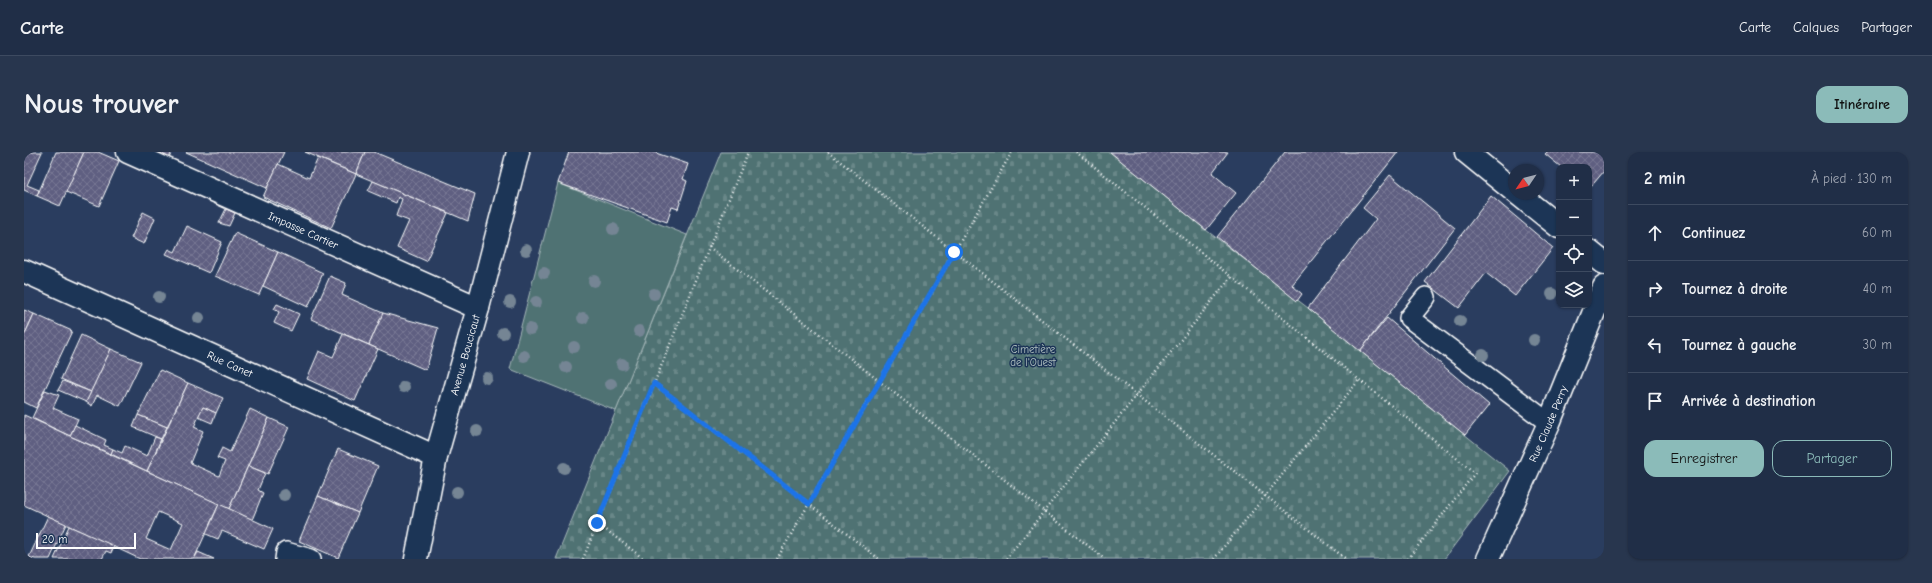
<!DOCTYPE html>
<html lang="fr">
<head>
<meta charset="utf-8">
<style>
  :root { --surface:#202e47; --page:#28364e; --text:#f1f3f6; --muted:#a2a8b4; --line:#3d4a60; --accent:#8bbbb9 }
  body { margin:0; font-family:"Comic Neue",sans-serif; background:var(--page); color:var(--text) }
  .controls { position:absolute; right:12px; top:12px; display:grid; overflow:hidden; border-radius:8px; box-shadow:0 1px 3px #0004 }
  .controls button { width:36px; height:36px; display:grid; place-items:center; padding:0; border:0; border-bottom:1px solid var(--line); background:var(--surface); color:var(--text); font:20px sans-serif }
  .compass { position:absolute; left:1484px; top:12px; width:36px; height:36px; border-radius:50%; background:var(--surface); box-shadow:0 1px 3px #0004; rotate:235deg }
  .scale { position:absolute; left:12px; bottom:10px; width:100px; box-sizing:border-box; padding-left:4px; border:2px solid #fff; border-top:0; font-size:11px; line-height:14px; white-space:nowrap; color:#fff; -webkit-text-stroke:3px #1d3557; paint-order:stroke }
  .stop { position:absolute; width:12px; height:12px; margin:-9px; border:3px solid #1a73e8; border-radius:50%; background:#fff }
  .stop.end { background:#1a73e8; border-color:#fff; box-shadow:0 1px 4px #0008 }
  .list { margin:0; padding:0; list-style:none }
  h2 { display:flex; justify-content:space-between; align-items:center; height:52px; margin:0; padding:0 16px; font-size:17px }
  h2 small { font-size:13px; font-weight:400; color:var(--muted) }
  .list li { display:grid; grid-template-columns:26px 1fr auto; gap:12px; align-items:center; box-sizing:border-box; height:56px; padding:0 16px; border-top:1px solid var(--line) }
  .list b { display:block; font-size:15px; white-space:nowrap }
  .list em { font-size:13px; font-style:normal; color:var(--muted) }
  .actions { display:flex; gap:8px; padding:12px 16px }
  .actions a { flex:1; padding:9px 0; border:1px solid var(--accent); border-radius:12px; text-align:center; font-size:14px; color:var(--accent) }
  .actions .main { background:var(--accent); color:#111 }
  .icon { flex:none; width:22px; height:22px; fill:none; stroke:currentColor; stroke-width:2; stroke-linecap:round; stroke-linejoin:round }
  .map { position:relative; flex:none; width:1580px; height:407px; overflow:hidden; border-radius:12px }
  header { display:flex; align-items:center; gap:24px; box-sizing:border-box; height:56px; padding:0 20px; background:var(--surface); border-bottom:1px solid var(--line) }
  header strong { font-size:19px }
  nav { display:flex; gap:22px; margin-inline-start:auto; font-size:14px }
  .intro { display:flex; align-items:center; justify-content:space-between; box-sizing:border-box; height:96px; padding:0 24px }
  h1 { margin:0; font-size:28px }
  .button { padding:10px 18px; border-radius:12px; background:var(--accent); color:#111; font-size:14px; font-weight:700 }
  main { display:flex; gap:24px; padding:0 24px }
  aside { flex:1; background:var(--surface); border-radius:12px; box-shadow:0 1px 3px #0004 }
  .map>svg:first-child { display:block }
</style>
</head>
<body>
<header>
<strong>Carte</strong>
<nav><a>Carte</a><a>Calques</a><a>Partager</a></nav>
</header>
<div class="intro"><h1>Nous trouver</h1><a class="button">Itinéraire</a></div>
<main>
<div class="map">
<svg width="1580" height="407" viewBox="0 0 1580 407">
  <defs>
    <pattern id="cemetery-stones" width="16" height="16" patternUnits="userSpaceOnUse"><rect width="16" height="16" fill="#4f7273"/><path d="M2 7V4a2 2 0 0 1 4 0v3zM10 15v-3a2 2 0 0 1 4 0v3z" fill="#698788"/></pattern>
    <pattern id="building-cross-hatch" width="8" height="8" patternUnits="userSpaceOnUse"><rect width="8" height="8" fill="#5f5f81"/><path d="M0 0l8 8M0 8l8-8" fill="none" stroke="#777794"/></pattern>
  </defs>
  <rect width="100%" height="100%" fill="#2a3d5f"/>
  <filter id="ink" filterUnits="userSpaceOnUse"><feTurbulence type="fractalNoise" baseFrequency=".025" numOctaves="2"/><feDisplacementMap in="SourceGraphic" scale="8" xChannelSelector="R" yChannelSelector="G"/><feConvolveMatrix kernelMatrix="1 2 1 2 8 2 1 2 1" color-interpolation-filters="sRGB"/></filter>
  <g filter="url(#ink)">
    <!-- cemetery -->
    <path fill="url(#cemetery-stones)" stroke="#a7b8b9" d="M697,0H1086L1182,78L1284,156L1486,319L1420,407H532Z"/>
    <!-- pitch -->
    <path fill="#4f7273" stroke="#a7b8b9" d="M534,31L663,83L592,259L486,217Z"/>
    <!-- building -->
    <g fill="url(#building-cross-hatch)" stroke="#fff" fill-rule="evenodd">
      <path d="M0,0H18L3,33L15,38L13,44L0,38Z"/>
      <path d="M32,0H60L36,54L13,44Z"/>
      <path d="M60,0H74L95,9L75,54L42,40Z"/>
      <path d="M127,0H148L144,8Z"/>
      <path d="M162,0H260L243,36Z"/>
      <path d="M281,0H341L332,22Z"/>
      <path d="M341,0H350L451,42L444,69L332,22Z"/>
      <path d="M545,0H629L664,12L659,27L663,29L654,57L648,55L643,70L534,31Z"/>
      <path d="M1086,0H1204L1188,21L1212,41L1182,78Z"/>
      <path d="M1261,0H1374L1268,133L1278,142L1273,149L1193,85Z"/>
      <path d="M1523,0H1580V19L1565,37V15H1537L1521,2Z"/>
      <path d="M294,6L332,22L307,76L239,45L254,12L285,26Z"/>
      <path d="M1366,23L1431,76L1336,199L1284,156L1352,67L1339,56Z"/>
      <path d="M349,29L424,61L402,109L373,96L385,69L372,64L378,47L374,45L372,51L344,39Z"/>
      <path d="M1467,44L1529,96L1491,144L1462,121L1435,156L1401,130Z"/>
      <path d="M202,57L211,61L205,74L195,71Z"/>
      <path d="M119,60L131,66L120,92L107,86Z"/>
      <path d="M163,74L198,90L185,121L142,102L145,97L151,100Z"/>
      <path d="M211,81L254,100L235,143L191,124Z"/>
      <path d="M254,100L299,121L284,155L239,134Z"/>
      <path d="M306,124L322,131L318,143L359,161L345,193L287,167Z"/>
      <path d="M253,152L275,162L267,179L250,171L255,160L250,157Z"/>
      <path d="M0,158L10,162L0,184Z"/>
      <path d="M359,161L414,176L402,218L345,193Z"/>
      <path d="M10,162L48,179L12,256L0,250V184Z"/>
      <path d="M1363,166L1465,253L1441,283L1336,199Z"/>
      <path d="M319,182L354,197L331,249L283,227L295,199L309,205Z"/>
      <path d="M57,183L87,197L67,240L37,227Z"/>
      <path d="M87,197L117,210L96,254L73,243L68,254L62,250Z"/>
      <path d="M136,218L164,231L143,275L114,263Z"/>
      <path d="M39,229L67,240L62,250L34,238Z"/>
      <path d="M164,231L199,246L192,261L179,255L170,275L179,279L166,311L195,324L201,309L193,306L198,296L206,300L226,257L245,266L205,357L123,319Z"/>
      <path d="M21,238L35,243L29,256L54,267L46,284L8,266Z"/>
      <path d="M179,255L192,261L188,271L174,265Z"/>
      <path d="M0,263L195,352L170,407H116L0,353ZM134,360L159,371L147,398L122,387Z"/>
      <path d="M114,263L143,275L137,287L109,275Z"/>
      <path d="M245,266L265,275L244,322L224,314Z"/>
      <path d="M51,273L82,288L80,293L89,297L87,302L46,284Z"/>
      <path d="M131,285L137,287L123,319L87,302L89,297L98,301L101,294L123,304Z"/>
      <path d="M314,297L354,314L334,361L294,344Z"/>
      <path d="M224,314L241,321L234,338L239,341L228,368L205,357Z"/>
      <path d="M294,344L334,361L314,406L275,389Z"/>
      <path d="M195,352L249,377L240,397L198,379L194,387L182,382Z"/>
      <path d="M24,364L42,372L26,407H11L5,405Z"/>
      <path d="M45,374L90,394L87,401L82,399L78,407H30Z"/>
      <path d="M174,400L190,407H170Z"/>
    </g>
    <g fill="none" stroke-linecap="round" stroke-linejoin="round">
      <!-- lane casing -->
      <g stroke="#fff" stroke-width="22">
        <g id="lane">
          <path d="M1402,145L1385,166L1525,271"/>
          <path d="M261,407L262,400L287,407"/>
        </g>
      </g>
      <!-- street casing -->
      <g stroke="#fff" stroke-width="25">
        <g id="street">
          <path id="s1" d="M104,0L454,156"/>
          <path d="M1442,0L1490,39"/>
          <path d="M1494,42L1535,75"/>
          <path d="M1565,99L1580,111"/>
          <path id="s2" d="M0,119L412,305"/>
        </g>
      </g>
      <!-- secondary casing -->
      <g stroke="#fff" stroke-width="25">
        <g id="secondary">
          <path id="s3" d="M392,407L412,305L454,156L494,0"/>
          <path id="s4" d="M1464,407L1525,271L1580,135"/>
        </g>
      </g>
      <!-- path -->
      <g stroke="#fff" stroke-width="2.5" stroke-dasharray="1 3" stroke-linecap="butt">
        <path d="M804,0L1322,407"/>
        <path d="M1052,0L1451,321L1384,407"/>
        <path d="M685,95L1081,407"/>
        <path d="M630,231L855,407"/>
        <path d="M573,371L620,407"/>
        <path d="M559,407L724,0"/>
        <path d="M753,407L988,0"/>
        <path d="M982,407L1207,125"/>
        <path d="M1190,407L1335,228"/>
      </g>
      <!-- lane -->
      <use href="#lane" stroke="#1d3557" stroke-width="19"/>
      <!-- street -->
      <use href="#street" stroke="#1d3557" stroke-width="22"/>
      <!-- secondary -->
      <use href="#secondary" stroke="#1d3557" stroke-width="22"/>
    </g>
    <!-- trees -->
    <g fill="#748594">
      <circle cx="589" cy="77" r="6"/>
      <circle cx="502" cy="98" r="6"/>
      <circle cx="520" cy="121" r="6"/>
      <circle cx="570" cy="129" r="6"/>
      <circle cx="630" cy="142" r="6"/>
      <circle cx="1528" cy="142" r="6"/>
      <circle cx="135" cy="145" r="6"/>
      <circle cx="486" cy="150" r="6"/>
      <circle cx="512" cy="150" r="6"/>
      <circle cx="175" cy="166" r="6"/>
      <circle cx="559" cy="166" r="6"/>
      <circle cx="1436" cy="169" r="6"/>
      <circle cx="506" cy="177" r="6"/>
      <circle cx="615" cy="179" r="6"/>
      <circle cx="479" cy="181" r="6"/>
      <circle cx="1510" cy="188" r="6"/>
      <circle cx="550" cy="195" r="6"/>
      <circle cx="1459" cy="203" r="6"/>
      <circle cx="500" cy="204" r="6"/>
      <circle cx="598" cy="212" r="6"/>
      <circle cx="542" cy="215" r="6"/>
      <circle cx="463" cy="226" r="6"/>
      <circle cx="587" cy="232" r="6"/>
      <circle cx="380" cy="235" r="6"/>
      <circle cx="453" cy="279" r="6"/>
      <circle cx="540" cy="316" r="6"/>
      <circle cx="433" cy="340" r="6"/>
      <circle cx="260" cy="343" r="6"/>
    </g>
  </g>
  <g fill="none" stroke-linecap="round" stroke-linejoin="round" filter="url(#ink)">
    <!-- route -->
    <path stroke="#1a73e8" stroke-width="5" d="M573,371L630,231L785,352L930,100"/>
  </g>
  <g text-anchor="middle" stroke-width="3" stroke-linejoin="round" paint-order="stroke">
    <!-- street labels -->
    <g font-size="11" fill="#fff" stroke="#1d3557">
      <text dy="4" stroke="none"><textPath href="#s1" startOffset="192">Impasse Cartier</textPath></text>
      <text dy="4" stroke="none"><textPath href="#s3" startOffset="210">Avenue Boucicaut</textPath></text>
      <text dy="4" stroke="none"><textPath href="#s2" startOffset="226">Rue Canet</textPath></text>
      <text dy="4" stroke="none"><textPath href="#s4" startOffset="148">Rue Claude Perry</textPath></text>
    </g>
    <!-- park labels -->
    <g font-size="11" fill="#b0c0c0" stroke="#1d3557">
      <text x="1009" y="201">Cimetière<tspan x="1009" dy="13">de l'Ouest</tspan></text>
    </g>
  </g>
</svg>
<div class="controls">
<button>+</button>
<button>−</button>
<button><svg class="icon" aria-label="locate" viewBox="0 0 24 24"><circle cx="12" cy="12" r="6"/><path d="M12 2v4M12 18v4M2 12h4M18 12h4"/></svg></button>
<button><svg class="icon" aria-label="layers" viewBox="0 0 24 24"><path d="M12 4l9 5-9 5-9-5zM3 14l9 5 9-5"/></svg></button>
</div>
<svg class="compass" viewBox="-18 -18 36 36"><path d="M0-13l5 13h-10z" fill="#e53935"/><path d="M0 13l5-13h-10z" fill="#a2a8b4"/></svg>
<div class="scale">20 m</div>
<div class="stop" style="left:930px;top:100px"></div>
<div class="stop end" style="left:573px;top:371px"></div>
</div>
<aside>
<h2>2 min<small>À pied · 130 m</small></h2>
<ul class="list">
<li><svg class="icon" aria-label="ahead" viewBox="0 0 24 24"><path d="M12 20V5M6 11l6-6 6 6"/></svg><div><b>Continuez</b></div><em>60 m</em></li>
<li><svg class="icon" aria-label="right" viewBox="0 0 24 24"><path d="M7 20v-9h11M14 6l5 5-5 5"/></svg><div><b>Tournez à droite</b></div><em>40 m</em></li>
<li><svg class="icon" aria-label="left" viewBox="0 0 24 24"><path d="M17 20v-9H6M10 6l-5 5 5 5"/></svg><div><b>Tournez à gauche</b></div><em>30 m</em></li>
<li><svg class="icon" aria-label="arrive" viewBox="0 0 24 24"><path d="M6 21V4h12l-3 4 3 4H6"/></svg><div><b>Arrivée à destination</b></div></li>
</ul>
<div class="actions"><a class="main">Enregistrer</a><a>Partager</a></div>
</aside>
</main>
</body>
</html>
